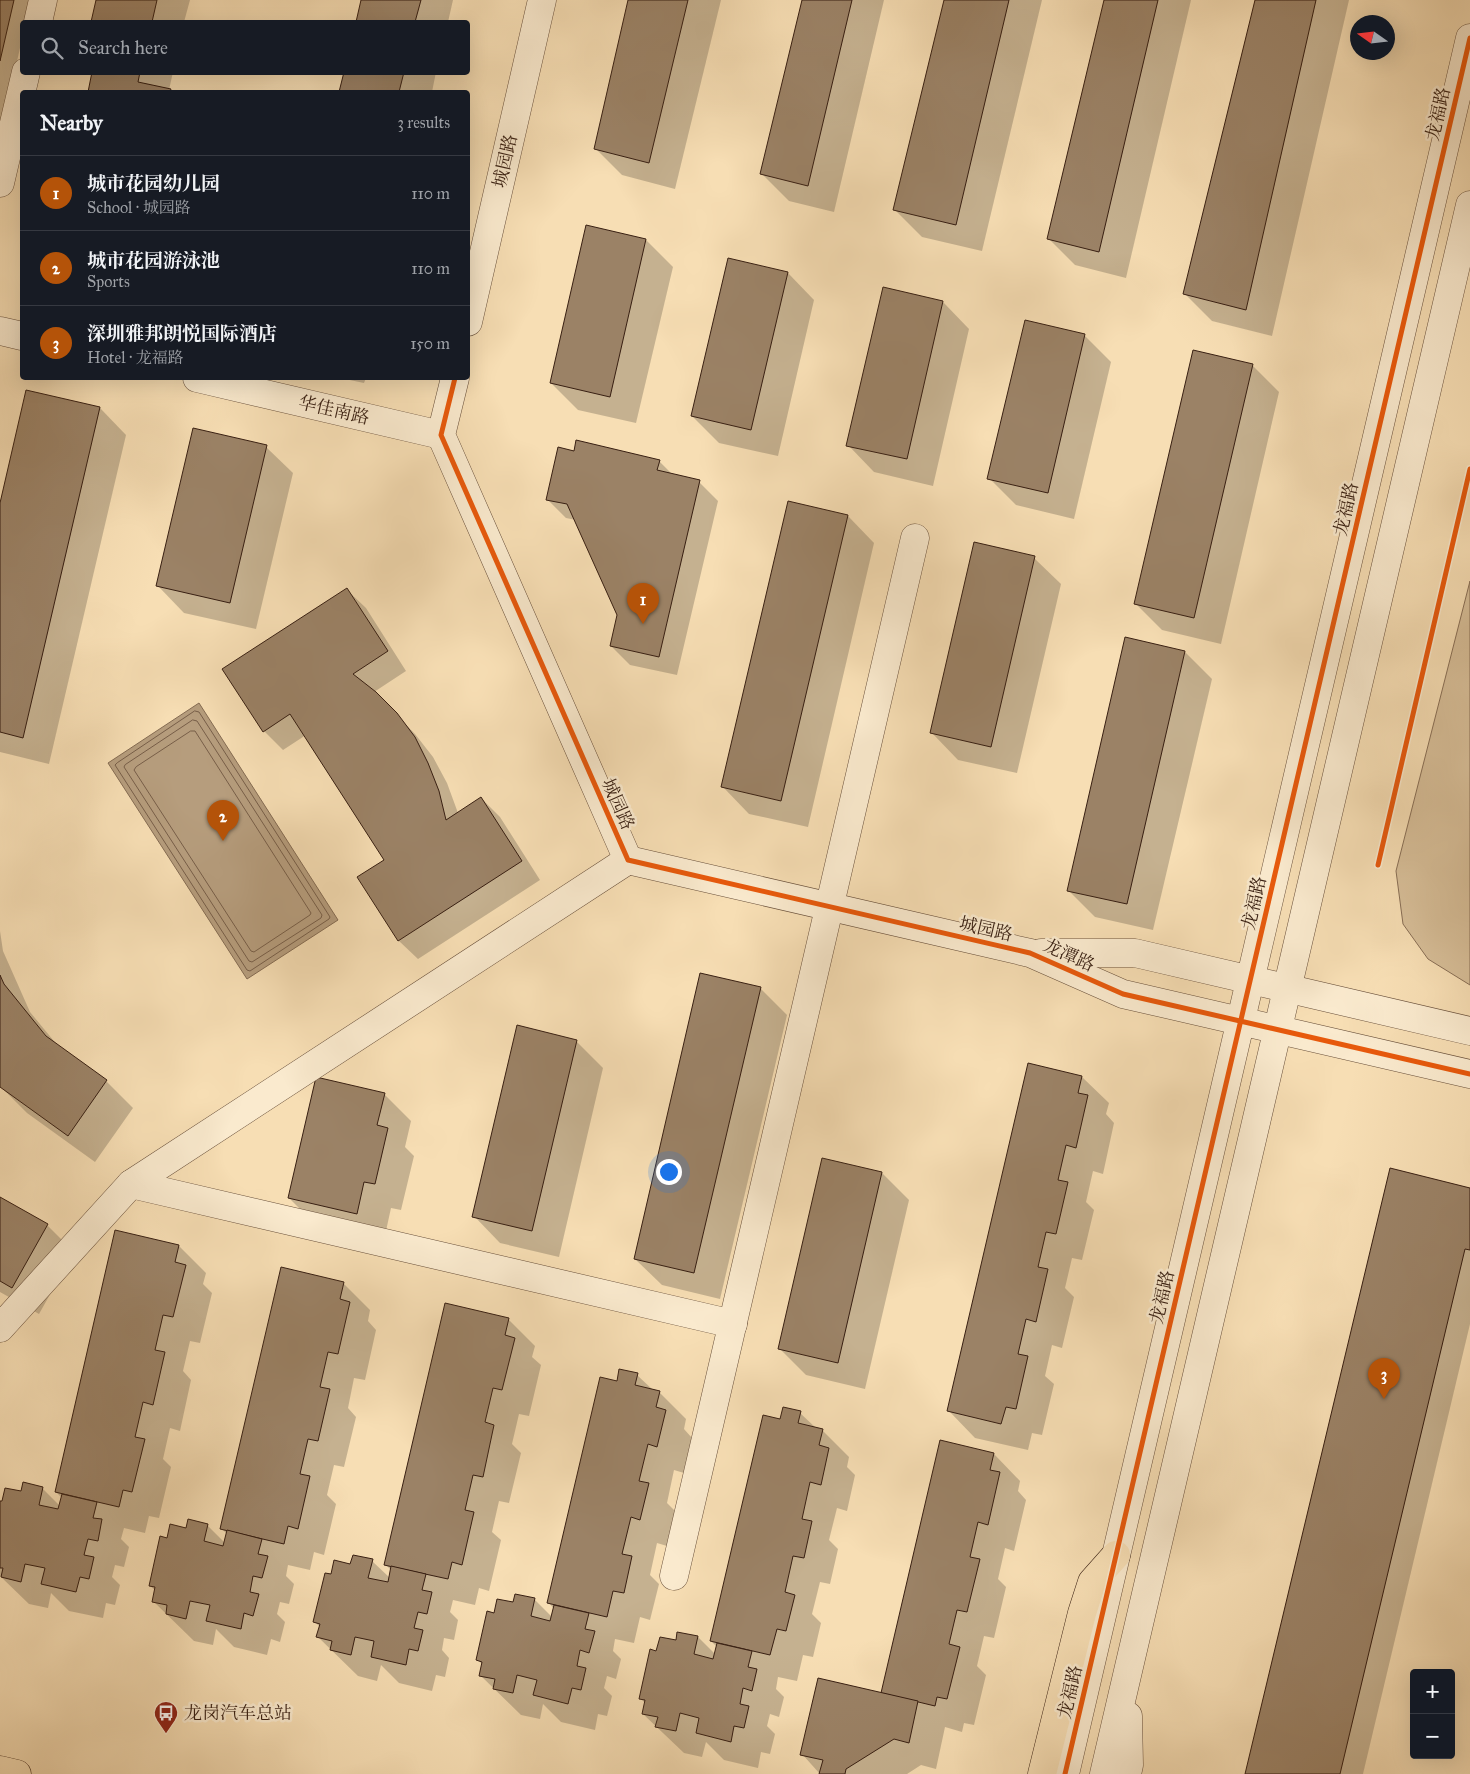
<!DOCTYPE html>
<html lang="en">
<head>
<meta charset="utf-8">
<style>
  :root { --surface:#171b24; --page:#20242c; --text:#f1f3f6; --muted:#9ea1a6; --line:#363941; --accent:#b45309 }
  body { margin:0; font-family:"IM FELL Great Primer","Noto Serif SC",serif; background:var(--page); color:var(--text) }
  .controls { position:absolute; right:15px; bottom:15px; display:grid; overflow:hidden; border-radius:5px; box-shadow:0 5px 20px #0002 }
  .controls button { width:45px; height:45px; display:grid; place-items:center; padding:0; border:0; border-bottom:1px solid var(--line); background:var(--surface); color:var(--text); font:25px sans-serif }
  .compass { position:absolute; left:1350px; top:15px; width:45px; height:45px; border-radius:50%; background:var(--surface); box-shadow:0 5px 20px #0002; rotate:284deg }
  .you { position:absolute; left:668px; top:1171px; width:18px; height:18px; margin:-12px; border:4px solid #fff; border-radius:50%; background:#1a73e8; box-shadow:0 0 0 8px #1a73e833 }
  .badge { display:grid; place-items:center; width:32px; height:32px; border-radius:50%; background:var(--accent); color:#fff; font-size:16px; font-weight:700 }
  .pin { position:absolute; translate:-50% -41px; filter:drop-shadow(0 1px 2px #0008) }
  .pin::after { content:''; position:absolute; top:26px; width:18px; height:15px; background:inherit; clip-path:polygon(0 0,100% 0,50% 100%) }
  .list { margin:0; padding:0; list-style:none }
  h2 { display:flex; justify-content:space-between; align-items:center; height:65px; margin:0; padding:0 20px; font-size:21px }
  h2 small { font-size:16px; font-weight:400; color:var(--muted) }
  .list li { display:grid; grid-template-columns:32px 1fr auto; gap:15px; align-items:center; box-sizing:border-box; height:75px; padding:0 20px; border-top:1px solid var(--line) }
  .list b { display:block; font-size:19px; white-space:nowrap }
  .list p { margin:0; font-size:16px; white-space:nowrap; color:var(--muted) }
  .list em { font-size:16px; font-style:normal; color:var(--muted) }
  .icon { flex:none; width:28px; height:28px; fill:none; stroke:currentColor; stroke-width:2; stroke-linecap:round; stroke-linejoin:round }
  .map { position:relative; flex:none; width:1470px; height:1774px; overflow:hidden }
  .search { position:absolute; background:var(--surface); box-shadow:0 5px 20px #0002; left:20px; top:20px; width:450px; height:55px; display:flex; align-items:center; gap:12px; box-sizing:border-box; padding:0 18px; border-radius:5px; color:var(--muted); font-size:19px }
  .panel { position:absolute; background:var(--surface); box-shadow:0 5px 20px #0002; left:20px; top:90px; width:450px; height:290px; border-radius:5px }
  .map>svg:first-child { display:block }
</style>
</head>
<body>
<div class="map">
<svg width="1470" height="1774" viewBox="0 0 1470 1774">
  <rect width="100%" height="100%" fill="#f7deb4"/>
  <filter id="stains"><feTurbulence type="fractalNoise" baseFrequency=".004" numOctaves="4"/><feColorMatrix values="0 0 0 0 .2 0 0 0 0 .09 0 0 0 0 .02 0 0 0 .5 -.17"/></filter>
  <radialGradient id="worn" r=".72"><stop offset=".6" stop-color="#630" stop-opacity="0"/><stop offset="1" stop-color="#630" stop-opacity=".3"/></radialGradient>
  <!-- green -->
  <path fill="#d7be98" stroke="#886e55" d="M1470,581V985L1428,959L1403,924L1396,871Z"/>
  <!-- water -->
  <path fill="#b69d7d" stroke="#846b52" d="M199,703L338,920L247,979L108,763Z"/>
  <!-- shadow -->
  <g fill="#0003">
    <path d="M0,0H31L26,22H22V39L0,137Z"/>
    <path d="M98,0H190L184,22H92Z"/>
    <path d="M363,0H453L448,22H357Z"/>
    <path d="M629,0H721L675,189L622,175L595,148Z"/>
    <path d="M804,0H884L834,212L789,201L762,174Z"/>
    <path d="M945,0H1042L982,251L922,237L895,210Z"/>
    <path d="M1105,0H1191L1126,278L1075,265L1048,238Z"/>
    <path d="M1256,0H1349L1272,336L1212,321L1185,294Z"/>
    <path d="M94,72H173L169,90L172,92H89Z"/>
    <path d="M345,72H436L432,92H341Z"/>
    <path d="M587,226L646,240L673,267L636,423L578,410L551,383Z"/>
    <path d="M788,273L814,300L778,456L719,443L692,416Z"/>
    <path d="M943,302L969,329L933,486L874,472L848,445Z"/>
    <path d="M1084,335L1111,362L1074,519L1016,505L989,478Z"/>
    <path d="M1252,365L1279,392L1221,644L1162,630L1135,603Z"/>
    <path d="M340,378H366L364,383Z"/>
    <path d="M100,408L126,435L49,764L0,752V508Z"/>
    <path d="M266,447L293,473L256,629L184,613L158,586Z"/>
    <path d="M575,453L659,461L674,476L699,482L718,501L677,675L630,665L611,646L618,614L576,520L566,518L547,499Z"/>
    <path d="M848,516L874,543L808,827L749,814L723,787Z"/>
    <path d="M1034,558L1061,584L1017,773L958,760L932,733Z"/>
    <path d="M347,590L366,608L406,671L374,692L415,734L433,757L447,783L458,813L481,798L500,817L540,880L418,959L399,941L359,878L386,860L306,735L283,750L264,731L224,669Z"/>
    <path d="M1126,639L1185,652L1212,679L1153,930L1095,917L1068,890Z"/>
    <path d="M0,931L3,951L30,1012L58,1046L106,1081L133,1108L95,1162L27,1113L0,1086Z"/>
    <path d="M760,988L787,1015L720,1299L662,1285L635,1259Z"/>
    <path d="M576,1041L603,1068L559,1257L500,1243L474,1216Z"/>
    <path d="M1082,1077L1109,1103L1106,1114L1114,1123L1103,1174L1093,1171L1086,1202L1094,1210L1082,1260L1072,1258L1065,1288L1074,1297L1062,1348L1052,1345L1045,1376L1054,1384L1042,1435L1032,1433L1028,1450L975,1438L949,1411Z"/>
    <path d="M384,1094L411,1121L405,1147L414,1156L401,1210L391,1208L384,1240L316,1225L289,1198Z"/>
    <path d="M882,1173L909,1200L865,1389L806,1375L779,1348Z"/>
    <path d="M1470,1189V1324L1363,1774H1246Z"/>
    <path d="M0,1198L47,1225L74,1252L39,1314L0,1292Z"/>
    <path d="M116,1232L179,1246L206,1273L203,1284L212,1293L200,1343L190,1341L183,1371L191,1380L180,1431L170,1428L163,1459L171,1467L159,1518L149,1516L145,1533L124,1528L121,1539L129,1547L124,1567L115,1565L112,1577L120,1585L115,1605L106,1603L103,1618L69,1611L51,1593L48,1608L29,1604L0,1576V1502L22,1493L42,1488L60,1506L62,1498L56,1492Z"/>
    <path d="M343,1283L370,1310L368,1321L376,1330L365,1380L354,1378L348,1408L356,1417L344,1467L334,1465L327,1495L336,1504L324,1555L314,1552L310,1570L288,1565L286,1576L294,1584L289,1604L280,1602L277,1614L285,1622L280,1642L271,1639L267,1655L234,1647L216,1629L213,1645L194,1641L153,1601L156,1591L150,1586L168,1540L186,1529L207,1525L225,1543L227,1534L221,1528Z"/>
    <path d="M508,1319L535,1346L532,1357L541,1365L529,1416L519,1414L512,1444L521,1453L509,1503L499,1501L492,1532L501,1540L489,1591L479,1588L475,1605L453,1600L450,1612L458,1620L454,1640L444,1638L442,1650L449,1658L445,1677L436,1675L432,1691L399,1683L381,1665L377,1681L358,1676L318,1637L320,1627L315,1622L332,1576L351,1565L372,1561L390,1578L392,1571L386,1565Z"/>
    <path d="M637,1375L653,1390L659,1392L686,1419L684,1429L692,1438L684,1473L674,1470L667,1503L675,1511L667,1546L657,1543L650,1575L659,1584L650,1620L640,1617L634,1643L615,1639L613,1651L621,1659L616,1679L607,1676L604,1688L612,1696L607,1716L598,1714L595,1730L561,1722L543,1704L540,1719L521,1715L481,1676L483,1665L478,1660L495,1614L514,1604L534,1599L552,1617L554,1609L549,1603L618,1383Z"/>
    <path d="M800,1413L816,1428L822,1430L849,1457L847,1467L855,1475L847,1511L837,1508L829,1540L838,1549L830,1584L820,1582L812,1614L821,1623L813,1657L803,1655L797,1681L778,1677L776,1689L784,1697L779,1717L770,1714L767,1726L775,1734L770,1754L761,1752L758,1768L724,1760L706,1742L702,1757L684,1753L643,1714L646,1704L640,1698L657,1652L677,1642L698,1637L716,1655L717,1647L711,1641L781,1421Z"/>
    <path d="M994,1454L1020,1481L1018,1491L1026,1500L1014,1551L1005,1548L998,1579L1006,1587L994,1638L984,1636L977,1666L986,1675L974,1725L964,1723L962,1732L945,1727L936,1769L921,1765L907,1774H820L802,1754L882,1694Z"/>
  </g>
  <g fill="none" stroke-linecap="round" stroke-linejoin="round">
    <!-- shore -->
    <g stroke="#775e48" stroke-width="1">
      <path d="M195,711L199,712L330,917L329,919L250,971L247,970L115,765L117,763Z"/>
      <path d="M193,720L197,721L322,915L321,918L252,962L249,961L124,767L125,765Z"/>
      <path d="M191,731H195L311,913L310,915L254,952L251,951L134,770L136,767Z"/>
    </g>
  </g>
  <!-- building -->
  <g fill="#9b8266" stroke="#381f12">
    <path d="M0,0H14L0,61Z"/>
    <path d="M96,0H157L152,22H91Z"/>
    <path d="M361,0H421L415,22H356Z"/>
    <path d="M628,0H688L649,163L594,149Z"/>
    <path d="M802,0H852L808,186L760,174Z"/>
    <path d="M944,0H1009L956,225L893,210Z"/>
    <path d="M1104,0H1158L1099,252L1047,239Z"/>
    <path d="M1255,0H1316L1246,310L1183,294Z"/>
    <path d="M92,72H140L138,82L171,89L170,92H88Z"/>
    <path d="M344,72H404L399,92H339Z"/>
    <path d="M586,225L646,239L610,397L550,383Z"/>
    <path d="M728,258L788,272L751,430L691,416Z"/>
    <path d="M883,287L943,301L907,459L846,446Z"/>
    <path d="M1025,320L1085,334L1048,493L987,479Z"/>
    <path d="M1193,350L1253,364L1194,618L1134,604Z"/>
    <path d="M26,390L100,407L23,738L0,732V503Z"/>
    <path d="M193,428L267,445L230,603L156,586Z"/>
    <path d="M576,440L660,460L657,470L700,480L659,657L610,646L617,615L567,504L546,500L558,447L574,451Z"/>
    <path d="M788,501L848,515L781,801L721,787Z"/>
    <path d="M974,542L1035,556L991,747L930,733Z"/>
    <path d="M347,588L388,651L353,674L376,692L397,713L415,737L428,763L439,791L446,820L481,797L522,861L398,941L357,877L384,860L290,714L263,732L222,669Z"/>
    <path d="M1125,637L1185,651L1127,904L1067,891Z"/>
    <path d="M700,973L761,987L694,1273L634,1259Z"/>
    <path d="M0,975L4,984L46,1036L107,1080L68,1136L0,1087Z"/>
    <path d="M517,1025L577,1040L532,1231L472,1217Z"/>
    <path d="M1028,1063L1082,1076L1078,1093L1088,1095L1076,1148L1066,1145L1058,1180L1068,1182L1056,1234L1046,1232L1038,1267L1048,1269L1036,1322L1026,1319L1018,1354L1028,1356L1016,1409L1006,1407L1001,1424L947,1411Z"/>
    <path d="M316,1077L385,1093L377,1125L388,1128L375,1184L364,1182L357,1214L288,1198Z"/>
    <path d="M822,1158L882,1172L838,1363L778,1349Z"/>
    <path d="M1390,1168L1470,1188V1250L1465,1249L1340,1774H1245Z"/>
    <path d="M0,1197L48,1224L12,1288L0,1281Z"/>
    <path d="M115,1230L179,1245L175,1262L186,1265L173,1317L163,1315L155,1350L165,1352L153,1405L143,1402L135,1437L145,1439L132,1492L123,1490L119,1507L55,1492Z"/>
    <path d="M281,1267L344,1282L340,1299L350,1302L338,1354L328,1352L320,1387L330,1389L318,1441L308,1439L300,1474L310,1476L298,1529L288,1526L284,1544L220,1529Z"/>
    <path d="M445,1303L509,1318L505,1335L515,1338L502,1390L493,1388L485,1422L494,1425L483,1477L473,1475L465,1510L474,1512L462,1565L452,1562L448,1579L384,1565Z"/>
    <path d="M619,1369L638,1373L635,1385L660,1391L656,1407L666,1410L657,1447L648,1444L639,1481L649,1483L640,1520L631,1517L622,1554L632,1556L624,1593L613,1591L607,1617L547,1603L600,1377L617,1381Z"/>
    <path d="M783,1407L801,1411L798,1423L823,1429L819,1445L829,1448L821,1485L810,1482L802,1519L812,1521L804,1558L793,1556L785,1592L795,1595L786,1631L777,1629L770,1655L710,1641L763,1415L780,1419Z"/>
    <path d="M940,1440L994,1453L990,1470L1000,1472L988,1525L978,1522L970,1557L980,1559L967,1612L957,1610L949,1644L960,1647L947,1699L937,1697L935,1706L881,1693Z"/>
    <path d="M23,1482L43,1487L39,1505L58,1509L62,1494L97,1502L93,1518L102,1519L98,1541L88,1539L84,1555L94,1557L89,1579L80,1577L76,1592L41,1584L45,1568L25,1564L21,1582L1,1577L3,1568H0V1501H2L5,1488L21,1491Z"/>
    <path d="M188,1519L208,1524L204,1541L223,1546L227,1530L262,1539L258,1554L268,1556L262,1578L253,1576L250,1592L259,1594L253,1616L244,1613L241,1629L206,1621L210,1605L190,1601L186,1619L166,1614L167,1605L152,1602L155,1587L149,1586L160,1536L167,1538L170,1524L186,1528Z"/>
    <path d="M353,1555L373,1559L368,1578L388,1582L391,1566L426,1574L422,1590L432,1592L427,1614L418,1612L414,1628L423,1630L418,1651L409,1649L406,1665L371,1657L374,1641L355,1637L351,1655L330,1650L332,1641L316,1637L320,1624L313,1622L325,1573L331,1574L334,1560L350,1564Z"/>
    <path d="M515,1594L535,1598L531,1616L550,1621L554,1605L589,1613L585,1629L595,1631L589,1653L580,1650L577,1666L586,1668L581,1690L572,1688L568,1704L533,1695L537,1680L517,1675L513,1693L493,1689L495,1679L479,1676L482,1662L476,1660L487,1611L494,1613L497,1599L513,1602Z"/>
    <path d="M677,1632L698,1636L694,1654L713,1659L717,1643L752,1651L748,1667L757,1669L752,1691L743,1688L740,1704L749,1706L744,1728L734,1726L731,1742L696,1733L699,1718L680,1713L676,1731L655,1727L658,1717L642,1714L645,1700L639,1699L650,1649L656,1651L660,1637L676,1640Z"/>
    <path d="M818,1678L918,1701L909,1743L894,1739L846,1769L845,1774H819L823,1760L800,1755Z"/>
  </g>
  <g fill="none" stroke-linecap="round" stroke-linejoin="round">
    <!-- minor casing -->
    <g stroke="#684f3a" stroke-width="29">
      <g id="minor">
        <path d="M38,22L43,0"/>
        <path d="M0,183L26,72"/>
        <path d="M468,322L542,0"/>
        <path d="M0,331L22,336"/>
        <path d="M197,378L441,435"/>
        <path d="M455,378L441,435L628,860L1030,953L1123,994L1470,1074"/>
        <path d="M1041,953H1135L1470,1031"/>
        <path d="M131,1184L733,1324"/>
        <path d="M0,1328L131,1184L628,860"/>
        <path d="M674,1576L915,538"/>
        <path d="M1065,1774L1470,38"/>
        <path d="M1104,1774L1470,205"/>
        <path d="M1127,1774L1129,1765L1128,1716"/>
      </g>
    </g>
    <!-- major casing -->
    <g stroke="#381f12" stroke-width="29">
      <g id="major">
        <path d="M0,1770L17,1774"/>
        <path d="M1042,1774L1082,1613L1092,1582L1116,1555"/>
      </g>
    </g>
    <!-- minor -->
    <use href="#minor" stroke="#faeace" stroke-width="28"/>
    <!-- major -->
    <use href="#major" stroke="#f7deb4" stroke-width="28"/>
    <!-- cycleway casing -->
    <g stroke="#faeace" stroke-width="8">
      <g id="cycleway">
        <path d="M455,378L441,435L628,860L1030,953L1123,994L1470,1074"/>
        <path d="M1378,865L1470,469"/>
        <path d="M1065,1774L1470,38"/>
      </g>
    </g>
    <!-- cycleway -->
    <use href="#cycleway" stroke="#e8590c" stroke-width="5"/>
  </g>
  <!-- icons -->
  <defs>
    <g id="bus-pin" transform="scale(1.25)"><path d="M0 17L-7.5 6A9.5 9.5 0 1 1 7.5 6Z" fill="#8f2418" stroke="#faeace"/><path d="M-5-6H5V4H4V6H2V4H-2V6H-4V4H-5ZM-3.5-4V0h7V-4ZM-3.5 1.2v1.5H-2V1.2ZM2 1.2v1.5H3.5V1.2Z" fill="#fff"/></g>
  </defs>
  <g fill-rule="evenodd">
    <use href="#bus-pin" x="166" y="1713"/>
  </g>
  <g text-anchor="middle" stroke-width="5" stroke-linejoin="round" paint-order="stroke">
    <!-- street labels -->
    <g font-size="18" fill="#381f12" stroke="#faeace">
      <text transform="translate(1438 114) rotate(-77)" y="6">龙福路</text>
      <text transform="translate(505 161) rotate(-77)" y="6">城园路</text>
      <text transform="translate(334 410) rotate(13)" y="6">华佳南路</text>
      <text transform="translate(1346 509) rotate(-77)" y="6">龙福路</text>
      <text transform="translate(618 804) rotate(66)" y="6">城园路</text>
      <text transform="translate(1254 903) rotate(-77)" y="6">龙福路</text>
      <text transform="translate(986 929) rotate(13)" y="6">城园路</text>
      <text transform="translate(1069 955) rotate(24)" y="6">龙潭路</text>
      <text transform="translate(1162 1297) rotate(-77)" y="6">龙福路</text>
      <text transform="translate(1070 1692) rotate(-77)" y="6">龙福路</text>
    </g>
    <!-- poi labels -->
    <g font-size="18" fill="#381f12" stroke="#faeace" text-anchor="start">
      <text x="184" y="1719">龙岗汽车总站</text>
    </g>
  </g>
  <rect width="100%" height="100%" filter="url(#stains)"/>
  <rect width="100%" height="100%" fill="url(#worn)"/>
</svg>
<div class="controls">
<button>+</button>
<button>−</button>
</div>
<svg class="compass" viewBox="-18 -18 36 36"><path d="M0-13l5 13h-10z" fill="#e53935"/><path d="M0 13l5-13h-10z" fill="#9ea1a6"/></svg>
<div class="you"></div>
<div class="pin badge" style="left:643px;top:624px">1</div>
<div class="pin badge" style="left:223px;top:841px">2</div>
<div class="pin badge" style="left:1384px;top:1399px">3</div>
<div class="search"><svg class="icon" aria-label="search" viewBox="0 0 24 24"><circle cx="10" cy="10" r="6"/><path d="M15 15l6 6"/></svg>Search here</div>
<section class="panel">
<h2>Nearby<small>3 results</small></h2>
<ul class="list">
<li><span class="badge">1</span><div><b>城市花园幼儿园</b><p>School · 城园路</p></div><em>110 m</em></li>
<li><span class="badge">2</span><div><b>城市花园游泳池</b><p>Sports</p></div><em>110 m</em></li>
<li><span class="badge">3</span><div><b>深圳雅邦朗悦国际酒店</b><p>Hotel · 龙福路</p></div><em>150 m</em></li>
</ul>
</section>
</div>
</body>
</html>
